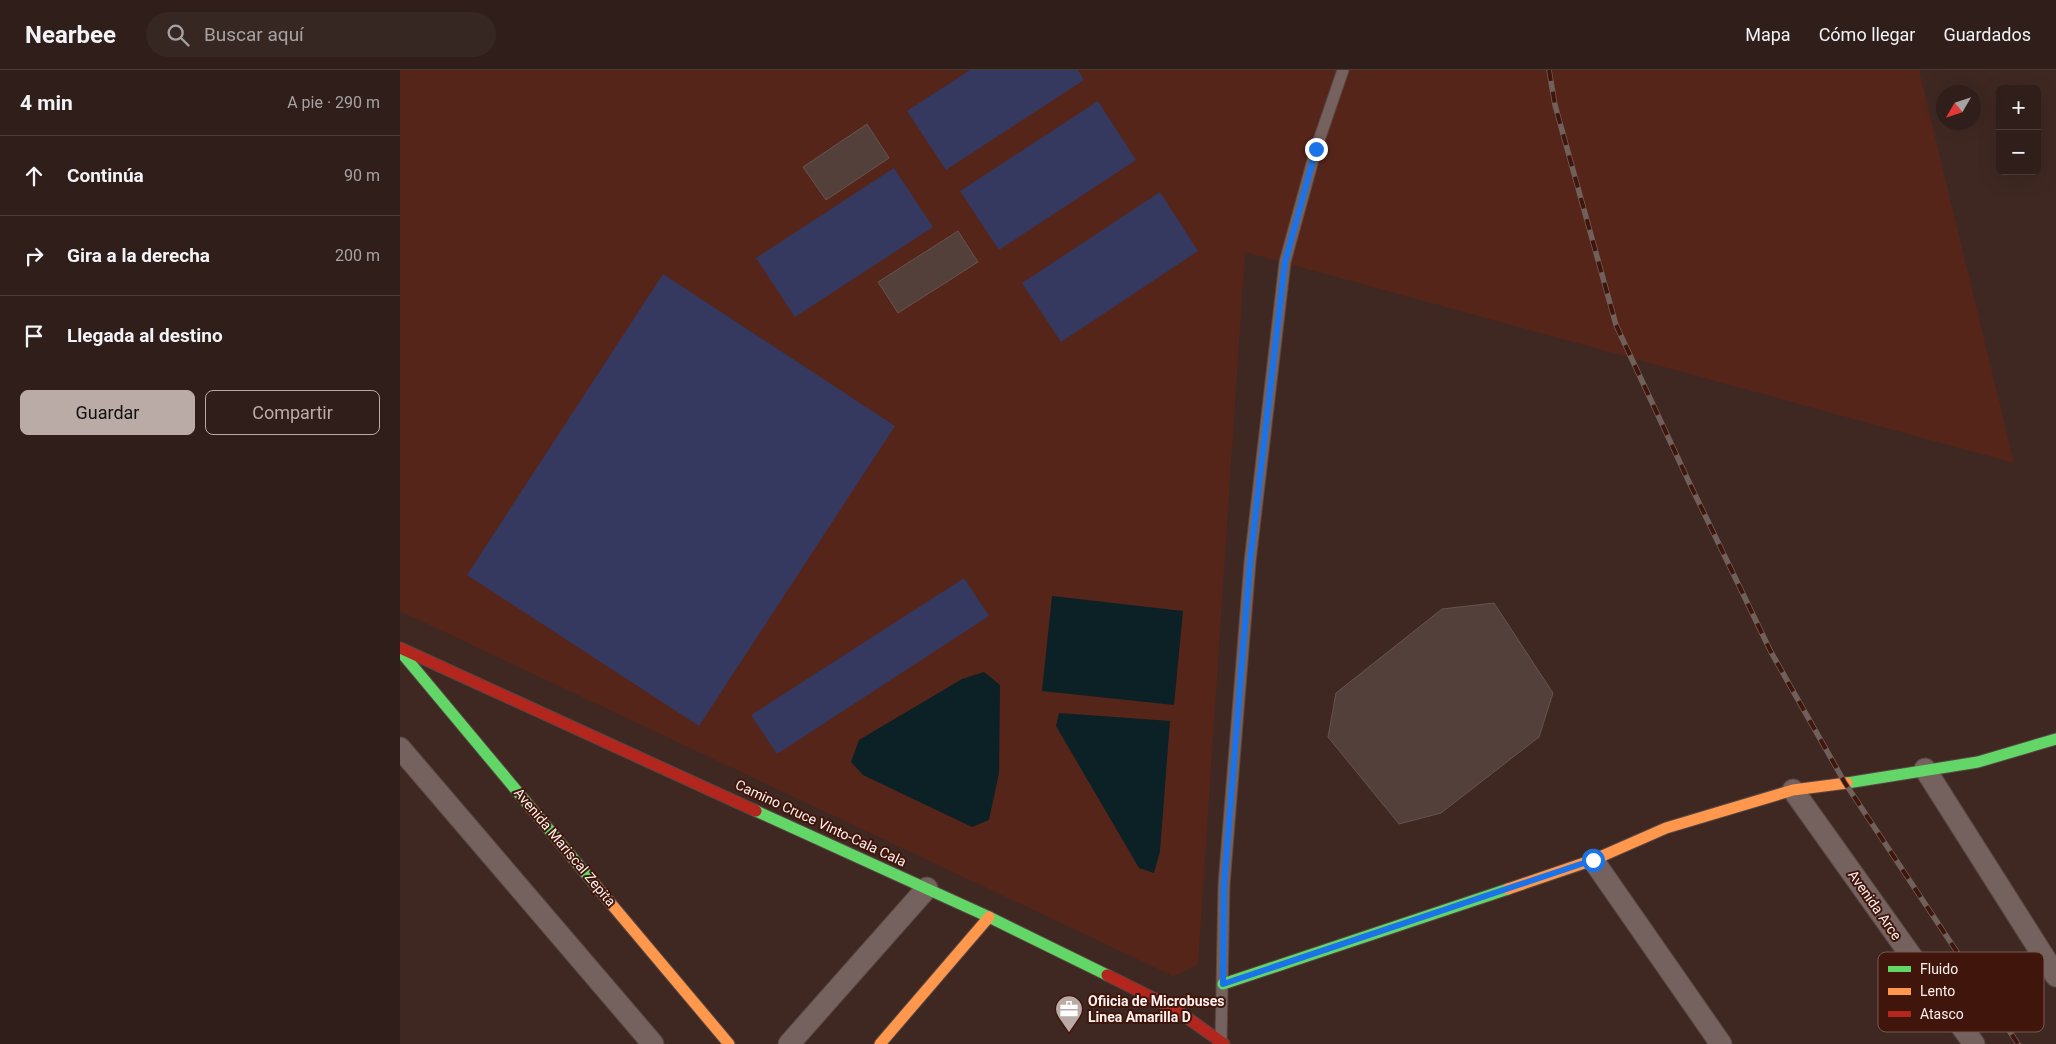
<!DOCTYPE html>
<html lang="es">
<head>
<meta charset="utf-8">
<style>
  :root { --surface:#2f1e1a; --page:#372723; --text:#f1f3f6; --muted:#a7a2a2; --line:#4a3c39; --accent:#bbaba7 }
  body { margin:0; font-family:Roboto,sans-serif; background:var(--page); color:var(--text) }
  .controls { position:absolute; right:15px; top:15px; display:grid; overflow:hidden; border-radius:8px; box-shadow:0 5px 20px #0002 }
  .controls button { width:45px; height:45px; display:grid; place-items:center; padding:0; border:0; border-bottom:1px solid var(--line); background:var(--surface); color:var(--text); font:25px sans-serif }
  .compass { position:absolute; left:1536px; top:15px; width:45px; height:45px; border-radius:50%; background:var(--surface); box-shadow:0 5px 20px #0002; rotate:231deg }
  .stop { position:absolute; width:15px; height:15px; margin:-11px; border:4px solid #1a73e8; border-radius:50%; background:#fff }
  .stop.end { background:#1a73e8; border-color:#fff; box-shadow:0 1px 5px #0008 }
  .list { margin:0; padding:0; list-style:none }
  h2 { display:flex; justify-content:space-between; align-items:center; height:65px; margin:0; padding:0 20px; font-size:21px }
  h2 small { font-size:16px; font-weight:400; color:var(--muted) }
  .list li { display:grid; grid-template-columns:32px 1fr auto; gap:15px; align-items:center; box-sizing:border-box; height:80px; padding:0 20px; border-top:1px solid var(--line) }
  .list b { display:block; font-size:19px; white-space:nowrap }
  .list em { font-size:16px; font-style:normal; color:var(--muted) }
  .actions { display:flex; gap:10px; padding:15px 20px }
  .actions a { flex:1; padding:11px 0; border:1px solid var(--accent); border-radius:8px; text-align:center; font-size:18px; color:var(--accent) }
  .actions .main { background:var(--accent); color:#111 }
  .icon { flex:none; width:28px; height:28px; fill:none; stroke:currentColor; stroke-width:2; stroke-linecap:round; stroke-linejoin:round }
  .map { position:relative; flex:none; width:1656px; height:974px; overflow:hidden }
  header { display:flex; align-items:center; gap:30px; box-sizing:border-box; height:70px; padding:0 25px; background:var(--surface); border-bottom:1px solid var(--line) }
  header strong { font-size:24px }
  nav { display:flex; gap:28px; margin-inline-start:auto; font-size:18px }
  .search { width:350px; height:45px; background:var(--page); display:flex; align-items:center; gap:12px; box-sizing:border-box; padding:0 18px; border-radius:28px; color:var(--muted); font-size:19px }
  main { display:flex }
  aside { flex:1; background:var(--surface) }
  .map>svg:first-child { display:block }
</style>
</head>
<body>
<header>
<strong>Nearbee</strong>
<div class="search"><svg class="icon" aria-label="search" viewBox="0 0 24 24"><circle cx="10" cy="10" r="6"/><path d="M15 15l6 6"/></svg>Buscar aquí</div>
<nav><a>Mapa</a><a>Cómo llegar</a><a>Guardados</a></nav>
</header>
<main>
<aside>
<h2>4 min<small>A pie · 290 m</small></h2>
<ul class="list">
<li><svg class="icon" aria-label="ahead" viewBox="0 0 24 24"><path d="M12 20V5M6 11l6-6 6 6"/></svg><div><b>Continúa</b></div><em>90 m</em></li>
<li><svg class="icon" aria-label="right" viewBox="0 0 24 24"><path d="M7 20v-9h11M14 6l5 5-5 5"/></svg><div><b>Gira a la derecha</b></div><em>200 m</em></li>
<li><svg class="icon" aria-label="arrive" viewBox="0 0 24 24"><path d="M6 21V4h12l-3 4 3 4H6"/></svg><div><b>Llegada al destino</b></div></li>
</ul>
<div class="actions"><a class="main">Guardar</a><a>Compartir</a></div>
</aside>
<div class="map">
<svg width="1656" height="974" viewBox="0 0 1656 974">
  <rect width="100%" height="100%" fill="#3f2822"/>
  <!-- built -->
  <path fill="#55251a" d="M0,0H1519L1614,393L845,182L798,895L773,906L0,541Z"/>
  <!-- green -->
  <g fill="#35385f">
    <path d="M570,0H678L684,10L546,100L507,41Z"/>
    <path d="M698,31L736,90L599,180L560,121Z"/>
    <path d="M494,98L533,157L395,247L356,188Z"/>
    <path d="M760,122L798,181L661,272L622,213Z"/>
    <path d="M263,204L495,356L299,656L67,505Z"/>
    <path d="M564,508L589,546L377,684L351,645Z"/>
  </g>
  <!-- water -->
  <g fill="#0b2126">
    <path d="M652,526L783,541L774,635L642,621Z"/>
    <path d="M584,602L600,615L599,703L589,750L572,757L463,705L451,692L459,670L562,609Z"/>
    <path d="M659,643L770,651L760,781L754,803L739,798L656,656Z"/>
  </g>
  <!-- building -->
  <g fill="#54403b" stroke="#67534e">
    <path d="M467,54L489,88L426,130L403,97Z"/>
    <path d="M558,161L578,192L498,243L478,212Z"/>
    <path d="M1094,533L1153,623L1139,667L1041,743L999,754L928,667L936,623L1042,539Z"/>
  </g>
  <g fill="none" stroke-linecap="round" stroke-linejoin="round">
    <!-- lane casing -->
    <g stroke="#584743" stroke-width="13">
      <path id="lane" d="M821,970L824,815L850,492L885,192L916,79L943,0"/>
    </g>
    <!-- street casing -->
    <g stroke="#584743" stroke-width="23">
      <g id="street">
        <path d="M0,678L253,974"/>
        <path d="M1525,699L1656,906"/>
        <path d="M1393,720L1574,974"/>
        <path d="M1193,790L1321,974"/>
        <path d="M389,974L527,818"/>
      </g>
    </g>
    <!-- fast casing -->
    <g stroke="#584743" stroke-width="13">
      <g id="fast">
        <path d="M1,582L197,817"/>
        <path d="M1447,713L1578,692L1656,669"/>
        <path d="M356,741L589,847L707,905"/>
        <path d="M823,914L1108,819"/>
      </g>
    </g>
    <!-- slow casing -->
    <g stroke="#584743" stroke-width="13">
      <g id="slow">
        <path d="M197,817L329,974"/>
        <path d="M1108,819L1193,790L1266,758L1393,720L1447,713"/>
        <path d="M480,974L589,847"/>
      </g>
    </g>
    <!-- jam casing -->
    <g stroke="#584743" stroke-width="13">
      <g id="jam">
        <path d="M0,578L356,741"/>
        <path d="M707,905L775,939L824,974"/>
      </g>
    </g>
    <!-- lane -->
    <use href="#lane" stroke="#75625e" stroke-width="11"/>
    <!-- street -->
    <use href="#street" stroke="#75625e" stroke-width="21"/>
    <!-- fast -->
    <use href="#fast" stroke="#63d668" stroke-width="11"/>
    <!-- slow -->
    <use href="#slow" stroke="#ff974d" stroke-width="11"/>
    <!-- jam -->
    <use href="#jam" stroke="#b3261e" stroke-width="11"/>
    <!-- rail casing -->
    <g stroke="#715f5a" stroke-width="5.5">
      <path id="rail" d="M1149,0L1155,35L1216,255L1289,412L1371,582L1445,713L1618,974"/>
    </g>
    <!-- rail -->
    <use href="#rail" stroke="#40160c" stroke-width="4" stroke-dasharray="11" stroke-linecap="butt"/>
  </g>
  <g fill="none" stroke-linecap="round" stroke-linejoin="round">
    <!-- route -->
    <path stroke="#1a73e8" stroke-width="6" d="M916,79L885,192L850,492L824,815L823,914L1193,790"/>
  </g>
  <!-- icons -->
  <defs>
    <g id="office-pin" transform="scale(1.4375)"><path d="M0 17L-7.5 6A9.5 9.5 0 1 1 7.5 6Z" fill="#bbaba7" stroke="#40160c"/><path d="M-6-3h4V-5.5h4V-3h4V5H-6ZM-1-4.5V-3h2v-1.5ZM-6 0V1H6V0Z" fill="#fff"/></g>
  </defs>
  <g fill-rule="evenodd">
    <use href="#office-pin" x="669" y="939"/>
  </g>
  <g text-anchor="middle" stroke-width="4" stroke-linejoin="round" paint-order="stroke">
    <!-- street labels -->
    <g font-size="14" fill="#fef1ee" stroke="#40160c">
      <text transform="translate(421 753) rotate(25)" y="5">Camino Cruce Vinto-Cala Cala</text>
      <text transform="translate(165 777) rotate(50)" y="5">Avenida Mariscal Zepita</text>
      <text transform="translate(1475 835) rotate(55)" y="5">Avenida Arce</text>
    </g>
    <!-- poi labels -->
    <g font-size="14" font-weight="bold" fill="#fef1ee" stroke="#40160c" text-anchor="start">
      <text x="688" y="936">Ofiicia de Microbuses<tspan x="688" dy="16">Linea Amarilla D</tspan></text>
    </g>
  </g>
  <!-- legend -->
  <rect x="1478" y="882" width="166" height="80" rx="8" fill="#40160c" stroke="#795850" stroke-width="1"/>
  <rect x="1488" y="896" width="23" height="6" fill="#63d668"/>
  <rect x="1488" y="918" width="23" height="7" fill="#ff974d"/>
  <rect x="1488" y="941" width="23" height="6" fill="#b3261e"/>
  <g font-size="14" fill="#fef1ee">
    <text x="1520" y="904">Fluido</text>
    <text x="1520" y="926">Lento</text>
    <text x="1520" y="949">Atasco</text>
  </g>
</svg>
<div class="controls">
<button>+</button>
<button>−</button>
</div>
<svg class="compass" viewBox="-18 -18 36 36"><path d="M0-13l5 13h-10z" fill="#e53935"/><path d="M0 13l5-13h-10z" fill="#a7a2a2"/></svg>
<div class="stop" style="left:1193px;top:790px"></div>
<div class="stop end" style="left:916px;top:79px"></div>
</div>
</main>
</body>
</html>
